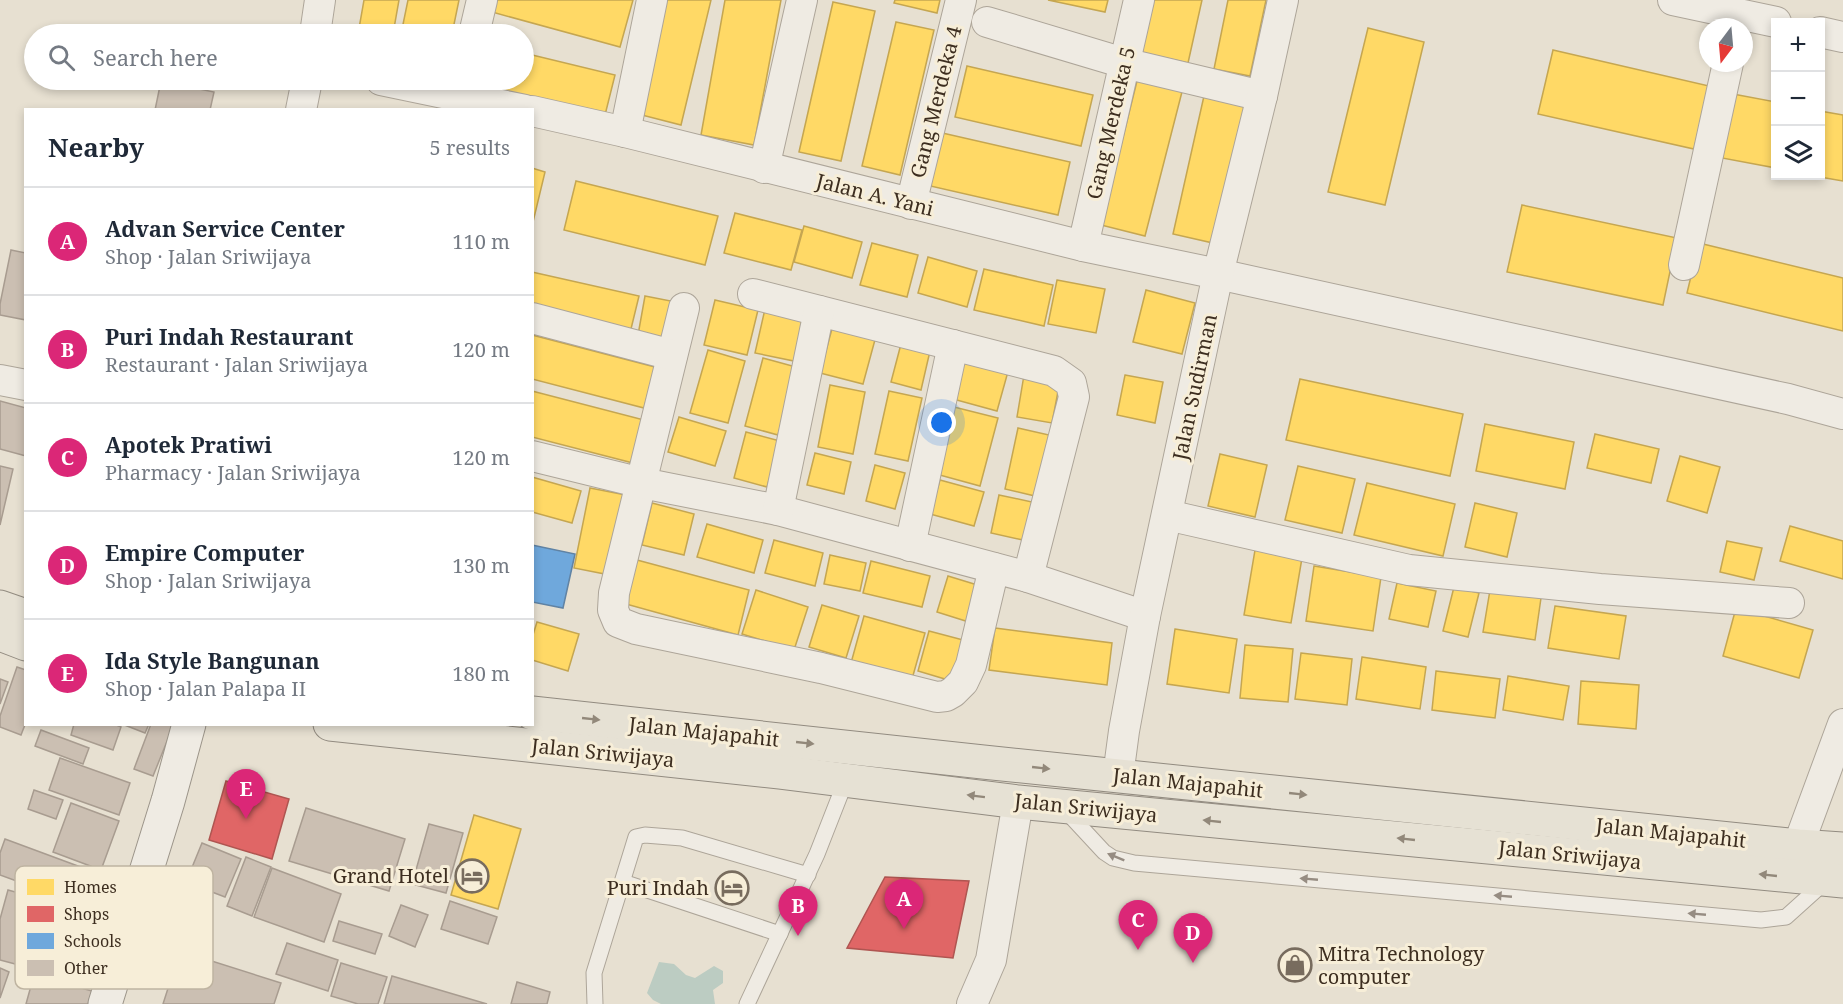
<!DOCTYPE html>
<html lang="en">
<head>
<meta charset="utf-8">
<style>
  :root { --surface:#fff; --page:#f2f2f3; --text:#1f2937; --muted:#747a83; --line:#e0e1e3; --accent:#db2777 }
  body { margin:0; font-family:"Noto Serif",serif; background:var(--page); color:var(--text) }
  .controls { position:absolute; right:18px; top:18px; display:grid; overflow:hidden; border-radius:0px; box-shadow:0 3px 9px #0003 }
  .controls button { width:54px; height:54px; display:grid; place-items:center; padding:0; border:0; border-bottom:2px solid var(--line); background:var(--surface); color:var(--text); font:30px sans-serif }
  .compass { position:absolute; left:1699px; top:18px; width:54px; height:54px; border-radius:50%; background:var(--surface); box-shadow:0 3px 9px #0003; rotate:196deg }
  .you { position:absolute; left:942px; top:423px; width:21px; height:21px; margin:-15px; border:4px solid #fff; border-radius:50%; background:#1a73e8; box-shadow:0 0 0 9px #1a73e833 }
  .badge { display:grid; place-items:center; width:39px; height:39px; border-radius:50%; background:var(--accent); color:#fff; font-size:20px; font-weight:700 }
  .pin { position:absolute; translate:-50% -50px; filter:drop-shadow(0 2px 3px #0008) }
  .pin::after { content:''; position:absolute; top:32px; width:21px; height:18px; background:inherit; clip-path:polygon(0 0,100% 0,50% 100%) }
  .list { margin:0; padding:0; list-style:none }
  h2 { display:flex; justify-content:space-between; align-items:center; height:78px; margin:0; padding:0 24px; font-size:26px }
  h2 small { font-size:20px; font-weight:400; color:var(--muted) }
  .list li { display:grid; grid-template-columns:39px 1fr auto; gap:18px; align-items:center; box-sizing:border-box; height:108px; padding:0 24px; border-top:2px solid var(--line) }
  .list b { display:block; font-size:22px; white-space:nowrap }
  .list p { margin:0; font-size:20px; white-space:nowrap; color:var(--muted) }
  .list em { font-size:20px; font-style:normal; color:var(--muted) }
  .icon { flex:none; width:33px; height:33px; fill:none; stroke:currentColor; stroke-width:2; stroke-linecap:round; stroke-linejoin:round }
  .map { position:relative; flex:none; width:1843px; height:1004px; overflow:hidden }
  .search { position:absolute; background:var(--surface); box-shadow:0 3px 9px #0003; left:24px; top:24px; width:510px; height:66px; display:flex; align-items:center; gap:15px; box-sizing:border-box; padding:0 21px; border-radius:33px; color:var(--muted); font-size:22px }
  .panel { position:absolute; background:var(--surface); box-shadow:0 3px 9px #0003; left:24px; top:108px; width:510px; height:618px; border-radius:0px }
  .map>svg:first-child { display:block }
</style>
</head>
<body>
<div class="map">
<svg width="1843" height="1004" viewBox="0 0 1843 1004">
  <rect width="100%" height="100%" fill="#e7e0d1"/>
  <!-- water -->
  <path fill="#bcccc2" d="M659,962L674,964L686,975L695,978L714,966L723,971V983L713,990L715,1004H661L653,1000L647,993Z"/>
  <!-- homes -->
  <g fill="#ffd966" stroke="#c5a651" stroke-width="1.5">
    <path d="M364,0H399L393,34H358Z"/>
    <path d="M408,0H459L452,34H401Z"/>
    <path d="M495,0H633L620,47L492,12Z"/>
    <path d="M662,0H711L681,125L634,113Z"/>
    <path d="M725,0H781L754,145L701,135Z"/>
    <path d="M895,0H940L937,13L894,3Z"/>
    <path d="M1048,0H1108L1105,12Z"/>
    <path d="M1151,0H1202L1188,63L1139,52Z"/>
    <path d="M1228,0H1266L1250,76L1214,69Z"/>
    <path d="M833,2L875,11L841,161L799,152Z"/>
    <path d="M896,22L934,30L900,175L862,166Z"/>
    <path d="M1368,28L1424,42L1385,205L1328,192Z"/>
    <path d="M1553,50L1709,86L1694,149L1538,114Z"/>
    <path d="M524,53L615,75L605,115L474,84L475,80H524Z"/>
    <path d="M967,66L1093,95L1081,146L955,117Z"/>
    <path d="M1139,73L1184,84L1145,236L1101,225Z"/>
    <path d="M1206,87L1247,96L1213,243L1173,234Z"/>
    <path d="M1733,94L1776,102V168L1722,158Z"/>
    <path d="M1820,111L1843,115V181L1814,176H1820Z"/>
    <path d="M938,132L1070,162L1058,215L926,185Z"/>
    <path d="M532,168L545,172L533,222H532Z"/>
    <path d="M576,181L718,216L705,265L564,230Z"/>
    <path d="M1522,205L1677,238L1663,305L1507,272Z"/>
    <path d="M735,213L802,230L791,270L724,253Z"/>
    <path d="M804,226L862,242L852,278L794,262Z"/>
    <path d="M872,243L918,255L907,297L860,285Z"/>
    <path d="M1699,243L1843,278V331L1687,293Z"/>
    <path d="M928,257L977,271L967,307L918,293Z"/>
    <path d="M984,269L1053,285L1044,326L974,310Z"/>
    <path d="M532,272L639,296L630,333L532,310Z"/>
    <path d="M1057,280L1105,289L1096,333L1048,324Z"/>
    <path d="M1146,290L1195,303L1182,354L1133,342Z"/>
    <path d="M645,296L676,302L669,341L638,335Z"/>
    <path d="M715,300L758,310L747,355L704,345Z"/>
    <path d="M765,309L804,318L794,361L755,353Z"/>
    <path d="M833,325L876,336L863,384L820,373Z"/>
    <path d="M532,335L655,367L644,408L532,379Z"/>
    <path d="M901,344L930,351L921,390L891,382Z"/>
    <path d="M708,350L745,361L728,423L690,413Z"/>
    <path d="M966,355L1009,368L997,411L953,399Z"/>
    <path d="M763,358L796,367L778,435L745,426Z"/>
    <path d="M1024,375L1060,381L1052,423L1017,417Z"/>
    <path d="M1125,375L1163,382L1155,423L1117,415Z"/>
    <path d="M1300,379L1463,414L1450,476L1286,440Z"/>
    <path d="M830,385L865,392L853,454L818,447Z"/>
    <path d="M532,391L644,420L633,463L532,437Z"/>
    <path d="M889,391L922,398L908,461L875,454Z"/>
    <path d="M954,407L998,418L980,486L936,474Z"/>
    <path d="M679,417L726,431L715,466L668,452Z"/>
    <path d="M1485,424L1574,442L1565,489L1476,471Z"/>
    <path d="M1018,428L1049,435L1035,496L1005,489Z"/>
    <path d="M746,432L780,441L767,487L734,478Z"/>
    <path d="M1595,434L1659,449L1651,483L1587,468Z"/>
    <path d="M815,453L851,462L844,494L807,485Z"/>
    <path d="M1220,454L1267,465L1255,517L1208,506Z"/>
    <path d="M1680,456L1720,467L1707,513L1667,501Z"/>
    <path d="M875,465L905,473L895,509L866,501Z"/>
    <path d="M1298,466L1355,479L1342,533L1285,520Z"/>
    <path d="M532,477L581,491L572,523L532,512Z"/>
    <path d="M940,480L984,492L974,526L930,514Z"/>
    <path d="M1367,483L1455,504L1443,556L1354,535Z"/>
    <path d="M590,488L631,496L615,576L574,568Z"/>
    <path d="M999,495L1032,502L1023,540L991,533Z"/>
    <path d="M652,503L694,514L684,555L642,545Z"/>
    <path d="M1475,503L1517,513L1507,557L1465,547Z"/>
    <path d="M707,524L763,540L754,573L697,557Z"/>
    <path d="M1790,526L1843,541V579L1780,561Z"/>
    <path d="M774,540L823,553L815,586L765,573Z"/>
    <path d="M1727,541L1762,548L1754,580L1720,572Z"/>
    <path d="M1255,550L1302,558L1291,623L1244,615Z"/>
    <path d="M830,555L866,563L860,591L824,584Z"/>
    <path d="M637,560L749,590L738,635L626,604Z"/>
    <path d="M871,561L930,576L922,607L863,593Z"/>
    <path d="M1314,566L1381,577L1373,631L1306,621Z"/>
    <path d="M948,576L984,587L972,623L937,612Z"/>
    <path d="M1397,583L1436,591L1428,627L1389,619Z"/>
    <path d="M1454,587L1479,593L1468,637L1443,631Z"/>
    <path d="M756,590L808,607L794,650L742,634Z"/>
    <path d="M1490,590L1541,598L1535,640L1483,632Z"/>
    <path d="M822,605L859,616L846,658L809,647Z"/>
    <path d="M1555,606L1626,616L1619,659L1548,648Z"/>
    <path d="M1736,608L1813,630L1799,678L1723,656Z"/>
    <path d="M864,616L925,633L912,679L851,663Z"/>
    <path d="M537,622L579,634L568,671L532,660V638Z"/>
    <path d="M995,628L1112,643L1107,685L989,670Z"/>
    <path d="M1175,629L1237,639L1229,693L1167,684Z"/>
    <path d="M929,631L967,641L955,682L918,671Z"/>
    <path d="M1245,645L1293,649L1288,702L1240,698Z"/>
    <path d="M1301,653L1352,659L1347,705L1295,699Z"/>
    <path d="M1362,657L1426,667L1420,709L1356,699Z"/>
    <path d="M1436,671L1500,679L1495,718L1432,710Z"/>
    <path d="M1508,676L1569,686L1563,720L1503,710Z"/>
    <path d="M1581,681L1639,685L1636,729L1578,724Z"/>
    <path d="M474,815L521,829L498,909L451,895Z"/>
  </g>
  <!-- shops -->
  <g fill="#e06666" stroke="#af5551" stroke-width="1.5">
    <path d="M226,781L289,799L272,859L209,840Z"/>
    <path d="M885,877L969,881L953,958L847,948Z"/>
  </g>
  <!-- schools -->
  <path fill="#6fa8dc" stroke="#6083a4" stroke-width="1.5" d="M532,545L575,554L563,608L532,602Z"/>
  <!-- building -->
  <g fill="#cbbfb2" stroke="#a89c90" stroke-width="1.5">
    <path d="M161,81L214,92L210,110H155Z"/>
    <path d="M11,250L26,253V320L0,315V304Z"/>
    <path d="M0,401L26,408V456L0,449Z"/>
    <path d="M0,466L13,469L0,525Z"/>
    <path d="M17,667L26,670V722L21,735L0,727V716Z"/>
    <path d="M0,679L8,682L0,704Z"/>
    <path d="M74,724H114L121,727L113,750L71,735Z"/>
    <path d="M122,724H149L145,733Z"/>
    <path d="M151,724H174L153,776L134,769Z"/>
    <path d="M41,730L89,748L83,764L35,746Z"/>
    <path d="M60,758L130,783L119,815L49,790Z"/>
    <path d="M34,790L63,800L56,819L28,809Z"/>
    <path d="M71,803L119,821L101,870L53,852Z"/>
    <path d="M306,808L405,839L389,891L289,861Z"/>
    <path d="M429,824L463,833L446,893L412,884Z"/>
    <path d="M5,839L86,869L74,902L0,875V853Z"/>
    <path d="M202,843L241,859L225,897L186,882Z"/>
    <path d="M246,857L271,867L252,916L227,906Z"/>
    <path d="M272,868L341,894L324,942L254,917Z"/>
    <path d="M8,890L56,903L38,970L0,960V919Z"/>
    <path d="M450,901L497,917L488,944L441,929Z"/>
    <path d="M401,905L428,915L415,947L389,936Z"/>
    <path d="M339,921L382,934L375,954L333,941Z"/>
    <path d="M287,943L338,960L328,991L276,974Z"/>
    <path d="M180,951L281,983L274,1004H163Z"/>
    <path d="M341,963L387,977L378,1004H358L331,996Z"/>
    <path d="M0,968L9,972L0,998Z"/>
    <path d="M34,975L92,991L88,1004H26Z"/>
    <path d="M392,976L487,1004H384Z"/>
    <path d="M517,982L550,992L547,1004H511Z"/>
  </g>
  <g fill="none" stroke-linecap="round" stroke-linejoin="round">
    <!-- lane casing -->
    <g stroke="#ada599" stroke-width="17">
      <g id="lane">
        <path d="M1065,810L1104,852L1113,858L1134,863L1761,920L1786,917L1826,881"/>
        <path d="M623,882L780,934"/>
        <path d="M595,1004L594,973L636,837L645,835L682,838L808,875"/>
        <path d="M747,1004L817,854L846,780"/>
      </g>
    </g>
    <!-- street casing -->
    <g stroke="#ada599" stroke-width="32">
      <g id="street">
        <path d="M1673,0L1776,22"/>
        <path d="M987,22L1124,63L1262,96"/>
        <path d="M1820,32L1843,37"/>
        <path d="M315,34L320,0"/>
        <path d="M474,34L482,0"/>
        <path d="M381,80L525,110"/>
        <path d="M301,110L307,80"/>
        <path d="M532,111L625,132L1083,246L1218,274L1788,399L1843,414"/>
        <path d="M625,132L652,0"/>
        <path d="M764,168L802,0"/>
        <path d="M911,204L961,0"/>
        <path d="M1083,246L1139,0"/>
        <path d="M1684,265L1728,63"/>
        <path d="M753,294L1054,371L1071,383L1074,397L1028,577"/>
        <path d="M684,308L614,593L613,610L618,622L636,629L821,668L937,697L946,696L953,692L963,682L971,665L994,568"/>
        <path d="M532,318L672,355"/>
        <path d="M0,380L26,385"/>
        <path d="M532,456L642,483L778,510L1028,577L1145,616"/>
        <path d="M778,510L819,311"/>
        <path d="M1167,515L1409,570L1600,589L1789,603"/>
        <path d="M910,546L953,345"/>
        <path d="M1118,776L1124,731L1145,616L1218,274L1262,96L1283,0"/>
        <path d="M1798,846L1843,724"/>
        <path d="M972,1004L991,960L1018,802"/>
      </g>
    </g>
    <!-- secondary casing -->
    <g stroke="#9c958a" stroke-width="35">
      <path id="secondary" d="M105,1004L168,801L189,724"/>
    </g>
    <!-- primary casing -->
    <g stroke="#928b80" stroke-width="35">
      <g id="primary">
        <path d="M0,607L26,616"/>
        <path d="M0,634L26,644"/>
        <path d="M532,713L983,762L1798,846L1843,849"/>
        <path d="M330,724L780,772L1018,802L1843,881"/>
      </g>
    </g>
    <!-- lane -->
    <use href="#lane" stroke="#efebe3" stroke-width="15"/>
    <!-- street -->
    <use href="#street" stroke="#efebe3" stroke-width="30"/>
    <!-- secondary -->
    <use href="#secondary" stroke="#efebe3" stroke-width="33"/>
    <!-- primary -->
    <use href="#primary" stroke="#e6e1d4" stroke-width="33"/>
  </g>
  <!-- one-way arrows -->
  <defs><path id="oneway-solid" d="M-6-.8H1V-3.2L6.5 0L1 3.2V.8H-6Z" transform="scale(1.5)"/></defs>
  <g fill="#92887a">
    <use href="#oneway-solid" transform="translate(591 719) rotate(6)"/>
    <use href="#oneway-solid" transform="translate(805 743) rotate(6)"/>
    <use href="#oneway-solid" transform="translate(1041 768) rotate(6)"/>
    <use href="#oneway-solid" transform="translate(1298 794) rotate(6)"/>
    <use href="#oneway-solid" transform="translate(976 796) rotate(-173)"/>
    <use href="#oneway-solid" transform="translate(1212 821) rotate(-174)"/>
    <use href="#oneway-solid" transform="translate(1406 839) rotate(-174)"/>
    <use href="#oneway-solid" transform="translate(1768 875) rotate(-174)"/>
  </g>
  <g fill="#968c82">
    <use href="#oneway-solid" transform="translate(1116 857) rotate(-158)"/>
    <use href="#oneway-solid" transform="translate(1309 879) rotate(-175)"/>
    <use href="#oneway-solid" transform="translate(1503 896) rotate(-175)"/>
    <use href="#oneway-solid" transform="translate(1697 914) rotate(-175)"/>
  </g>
  <!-- icons -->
  <defs>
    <g id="hotel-ring" transform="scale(1.725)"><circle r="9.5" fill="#f7eed8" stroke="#786c5e" stroke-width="1.5"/><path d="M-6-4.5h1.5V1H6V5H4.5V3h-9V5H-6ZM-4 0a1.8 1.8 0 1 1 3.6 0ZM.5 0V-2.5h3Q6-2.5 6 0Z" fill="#786c5e"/></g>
    <g id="shop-ring" transform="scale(1.725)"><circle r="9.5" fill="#f7eed8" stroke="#786c5e" stroke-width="1.5"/><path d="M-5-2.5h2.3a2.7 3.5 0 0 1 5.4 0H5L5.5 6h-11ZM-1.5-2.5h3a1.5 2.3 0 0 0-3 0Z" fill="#786c5e"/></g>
  </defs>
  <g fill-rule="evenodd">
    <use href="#hotel-ring" x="472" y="876"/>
    <use href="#hotel-ring" x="732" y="888"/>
    <use href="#shop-ring" x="1295" y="965"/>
  </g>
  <g text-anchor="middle" stroke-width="6" stroke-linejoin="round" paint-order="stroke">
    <!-- street labels -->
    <g font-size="20" fill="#3d2e20" stroke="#f7eed8">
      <text transform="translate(936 102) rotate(-76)" y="7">Gang Merdeka 4</text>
      <text transform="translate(1111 123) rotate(-77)" y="7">Gang Merdeka 5</text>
      <text transform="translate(875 195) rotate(14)" y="7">Jalan A. Yani</text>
      <text transform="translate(1195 387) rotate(-78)" y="7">Jalan Sudirman</text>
      <text transform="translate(704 732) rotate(6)" y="7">Jalan Majapahit</text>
      <text transform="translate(603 753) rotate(6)" y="7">Jalan Sriwijaya</text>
      <text transform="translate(1188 783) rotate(6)" y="7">Jalan Majapahit</text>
      <text transform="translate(1086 808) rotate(6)" y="7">Jalan Sriwijaya</text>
      <text transform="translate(1671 833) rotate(6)" y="7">Jalan Majapahit</text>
      <text transform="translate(1570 855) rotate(6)" y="7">Jalan Sriwijaya</text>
    </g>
    <!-- poi labels -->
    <g font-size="20" fill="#3d2e20" stroke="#f7eed8" text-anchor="end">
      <text x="449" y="883">Grand Hotel</text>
      <text x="709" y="895">Puri Indah</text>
      <text x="1318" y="961" text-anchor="start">Mitra Technology<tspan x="1318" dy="23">computer</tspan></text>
    </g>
  </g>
  <!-- legend -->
  <rect x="15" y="866" width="198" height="123" rx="9" fill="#f7eed8" stroke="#bfb4a1" stroke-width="1.5"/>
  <rect x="27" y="879" width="27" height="16" fill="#ffd966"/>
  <rect x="27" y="906" width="27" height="16" fill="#e06666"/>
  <rect x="27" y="933" width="27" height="16" fill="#6fa8dc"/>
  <rect x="27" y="960" width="27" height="16" fill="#cbbfb2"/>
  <g font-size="16" fill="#3d2e20">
    <text x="64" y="893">Homes</text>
    <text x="64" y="920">Shops</text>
    <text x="64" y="947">Schools</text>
    <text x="64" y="974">Other</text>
  </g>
</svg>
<div class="controls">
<button>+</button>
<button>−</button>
<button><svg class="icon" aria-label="layers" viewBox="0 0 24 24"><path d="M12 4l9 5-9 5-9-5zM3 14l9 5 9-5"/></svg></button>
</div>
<svg class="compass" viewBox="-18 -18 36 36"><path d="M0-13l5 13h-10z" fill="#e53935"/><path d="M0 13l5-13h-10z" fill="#747a83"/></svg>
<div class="you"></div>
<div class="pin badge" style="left:904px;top:929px">A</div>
<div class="pin badge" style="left:798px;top:936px">B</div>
<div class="pin badge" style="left:1138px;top:950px">C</div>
<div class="pin badge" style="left:1193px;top:963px">D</div>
<div class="pin badge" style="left:246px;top:819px">E</div>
<div class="search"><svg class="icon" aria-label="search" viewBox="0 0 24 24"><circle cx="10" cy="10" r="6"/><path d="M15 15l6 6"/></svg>Search here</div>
<section class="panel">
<h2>Nearby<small>5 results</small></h2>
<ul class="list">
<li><span class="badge">A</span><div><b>Advan Service Center</b><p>Shop · Jalan Sriwijaya</p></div><em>110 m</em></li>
<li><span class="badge">B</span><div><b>Puri Indah Restaurant</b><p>Restaurant · Jalan Sriwijaya</p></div><em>120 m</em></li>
<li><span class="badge">C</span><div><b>Apotek Pratiwi</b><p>Pharmacy · Jalan Sriwijaya</p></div><em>120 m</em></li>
<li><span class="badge">D</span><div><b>Empire Computer</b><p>Shop · Jalan Sriwijaya</p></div><em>130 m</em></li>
<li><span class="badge">E</span><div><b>Ida Style Bangunan</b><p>Shop · Jalan Palapa II</p></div><em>180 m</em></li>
</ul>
</section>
</div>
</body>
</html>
